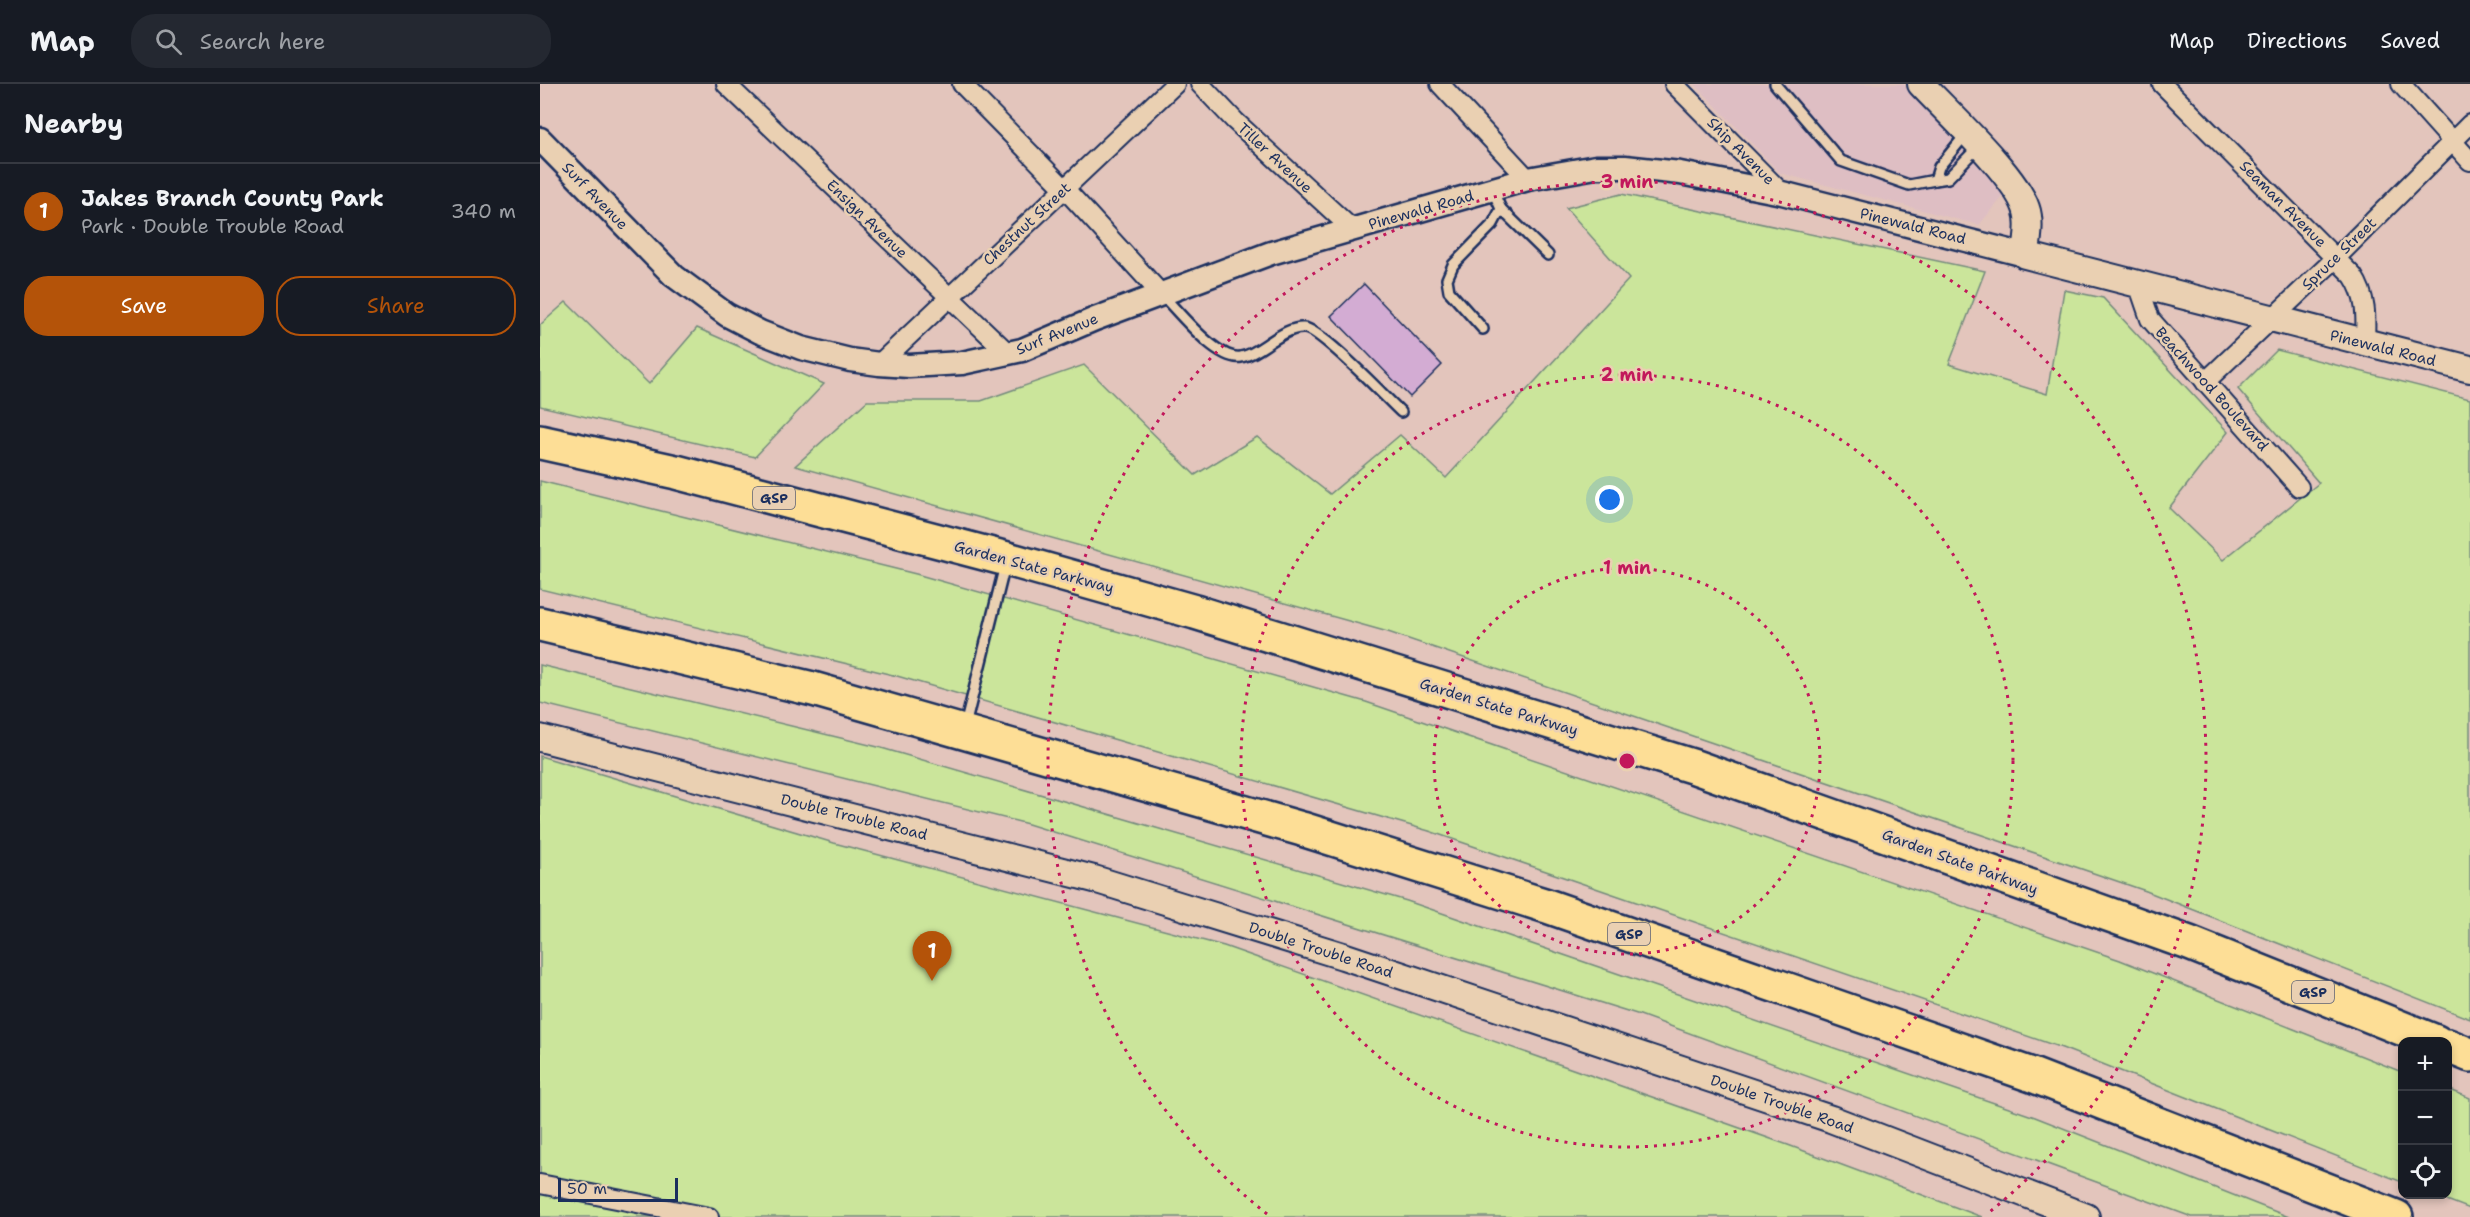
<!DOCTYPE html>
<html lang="en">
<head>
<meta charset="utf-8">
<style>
  :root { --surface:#171b24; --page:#242831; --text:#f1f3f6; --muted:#9ea1a6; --line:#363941; --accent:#b45309 }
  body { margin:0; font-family:"Shantell Sans",sans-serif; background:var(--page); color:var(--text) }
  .controls { position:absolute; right:18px; bottom:18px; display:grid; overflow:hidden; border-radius:12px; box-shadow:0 3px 9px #0003 }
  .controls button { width:54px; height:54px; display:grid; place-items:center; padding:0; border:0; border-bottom:2px solid var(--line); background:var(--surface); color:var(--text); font:30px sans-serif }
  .scale { position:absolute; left:18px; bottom:15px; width:120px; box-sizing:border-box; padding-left:6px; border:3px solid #1b2f5e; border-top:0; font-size:16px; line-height:21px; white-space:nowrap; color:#1b2f5e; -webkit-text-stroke:4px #ead0b2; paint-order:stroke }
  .you { position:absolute; left:1070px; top:416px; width:21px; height:21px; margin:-15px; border:4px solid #fff; border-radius:50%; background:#1a73e8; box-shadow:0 0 0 9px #1a73e833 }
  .badge { display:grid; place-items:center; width:39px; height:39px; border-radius:50%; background:var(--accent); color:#fff; font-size:20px; font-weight:700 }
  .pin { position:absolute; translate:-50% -50px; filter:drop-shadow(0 2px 3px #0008) }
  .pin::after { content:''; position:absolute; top:32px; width:21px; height:18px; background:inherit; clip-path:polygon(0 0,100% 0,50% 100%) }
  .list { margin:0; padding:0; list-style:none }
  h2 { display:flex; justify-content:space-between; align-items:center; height:78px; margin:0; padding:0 24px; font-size:26px }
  h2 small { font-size:20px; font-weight:400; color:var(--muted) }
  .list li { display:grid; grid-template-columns:39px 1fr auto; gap:18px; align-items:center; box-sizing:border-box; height:96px; padding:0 24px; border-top:2px solid var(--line) }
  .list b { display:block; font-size:22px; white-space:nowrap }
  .list p { margin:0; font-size:20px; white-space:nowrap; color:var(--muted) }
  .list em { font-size:20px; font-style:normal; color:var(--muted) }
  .actions { display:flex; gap:12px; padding:18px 24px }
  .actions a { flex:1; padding:14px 0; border:2px solid var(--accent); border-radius:24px; text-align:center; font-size:21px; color:var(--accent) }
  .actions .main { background:var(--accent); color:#fff }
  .icon { flex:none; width:33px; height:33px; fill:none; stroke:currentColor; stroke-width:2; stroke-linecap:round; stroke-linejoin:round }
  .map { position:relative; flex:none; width:1930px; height:1133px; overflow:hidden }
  header { display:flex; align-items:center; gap:36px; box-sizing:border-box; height:84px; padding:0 30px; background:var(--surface); border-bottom:2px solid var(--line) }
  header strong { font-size:28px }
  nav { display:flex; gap:33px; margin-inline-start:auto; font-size:21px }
  .search { width:420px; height:54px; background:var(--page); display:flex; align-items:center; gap:15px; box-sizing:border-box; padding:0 21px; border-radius:24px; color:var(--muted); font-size:22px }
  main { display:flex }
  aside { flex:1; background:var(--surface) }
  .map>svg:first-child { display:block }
</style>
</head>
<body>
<header>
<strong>Map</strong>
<div class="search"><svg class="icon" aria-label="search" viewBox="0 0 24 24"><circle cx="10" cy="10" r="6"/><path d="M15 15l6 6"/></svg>Search here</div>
<nav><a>Map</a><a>Directions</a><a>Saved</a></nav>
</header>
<main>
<aside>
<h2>Nearby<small></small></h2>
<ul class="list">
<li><span class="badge">1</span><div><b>Jakes Branch County Park</b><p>Park · Double Trouble Road</p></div><em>340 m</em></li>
</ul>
<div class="actions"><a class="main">Save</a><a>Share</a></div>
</aside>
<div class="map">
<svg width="1930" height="1133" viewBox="0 0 1930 1133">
  <rect width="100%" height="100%" fill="#e3c5bc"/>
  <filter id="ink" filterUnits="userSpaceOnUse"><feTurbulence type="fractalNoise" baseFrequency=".0167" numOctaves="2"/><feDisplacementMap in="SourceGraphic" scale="12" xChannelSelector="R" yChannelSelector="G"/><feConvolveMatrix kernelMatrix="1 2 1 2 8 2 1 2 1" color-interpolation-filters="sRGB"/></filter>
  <g filter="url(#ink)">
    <!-- built -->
    <path fill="#debec3" d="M1155,0H1363L1467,108L1439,141L1240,89Z"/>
    <!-- green -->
    <g fill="#cbe59b" stroke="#738a7c" stroke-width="1.5">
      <path d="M1081,110L1445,187L1409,280L1507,310L1524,206L1563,214L1688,348L1629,424L1683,476L1779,399L1698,305L1737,266L1930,315V935L1606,807L848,548L255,382L327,317H441L544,281L655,391L717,353L790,410L860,351L906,394L1089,195L1026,124Z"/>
      <path d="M26,218L109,300L157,244L284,300L215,373L0,322V241Z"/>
      <path d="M0,397L376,490L826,618L1580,876L1862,988V1098L1522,964L889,747L357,592L0,505Z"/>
      <path d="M0,581L338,663L867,817L1495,1033L1749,1133H1652L1100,931L488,740L0,619Z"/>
      <path d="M0,672L294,759L684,862L1248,1061L1442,1133H0Z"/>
      <path d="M1908,1005L1930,1014V1125L1894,1111L1908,1110Z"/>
    </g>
    <!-- building -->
    <path fill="#d3acd3" stroke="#1b2f5e" stroke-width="1.5" d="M824,200L902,281L870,313L791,232Z"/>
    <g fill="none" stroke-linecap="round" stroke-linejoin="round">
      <!-- service casing -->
      <g stroke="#1b2f5e" stroke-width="14">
        <g id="service">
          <path d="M1235,0L1301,77L1369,101L1395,96"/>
          <path d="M1426,50L1399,83L1395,96L1408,94L1439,62"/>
          <path d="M961,125L1008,171"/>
          <path d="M623,212C639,228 677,277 701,273C712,271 721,264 730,258C739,252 752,243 764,244C781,245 845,313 861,328"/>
          <path d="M943,245L909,207L907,195L913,181L953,140L961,125L952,105"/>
          <path d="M425,642L465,481"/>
        </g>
      </g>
      <!-- minor casing -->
      <g stroke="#1b2f5e" stroke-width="22">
        <g id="minor">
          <path d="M186,0L468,269"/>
          <path d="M422,0L525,105L621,210"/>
          <path d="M660,0L695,37L812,145"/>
          <path d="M900,0L988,95"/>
          <path d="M1134,0L1242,109"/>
          <path d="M1622,0L1813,192C1827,213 1826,234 1825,259"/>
          <path d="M1861,0L1930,77"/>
          <path d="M1598,200L1610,235L1759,403"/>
          <path d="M339,280L635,0"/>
          <path d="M1665,298L1796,174L1930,40"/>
          <path d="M0,1100L169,1133"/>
        </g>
      </g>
      <!-- tertiary casing -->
      <g stroke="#1b2f5e" stroke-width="27">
        <path id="tertiary" d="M0,55L134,192L187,231L220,248L261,264L310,276L339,280L369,282L422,279L482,266L555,235L731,169L988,95L1056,83H1085L1140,89L1242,109L1485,171"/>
      </g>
      <!-- secondary casing -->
      <g stroke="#1b2f5e" stroke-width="30">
        <g id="secondary">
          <path d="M1381,0C1407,28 1475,91 1486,124C1491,138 1488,157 1485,171L1930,285"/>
          <path d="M0,654L554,795L803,872L1291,1035L1546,1133"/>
        </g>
      </g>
      <!-- motorway casing -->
      <g stroke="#1b2f5e" stroke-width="38">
        <g id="motorway">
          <path d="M0,358L136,388L467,475L655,528L1155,683L1649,859L1896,958"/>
          <path d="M0,540L273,605L762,745L1007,822L1492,991L1856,1133"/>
          <path d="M1908,962L1930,971"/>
        </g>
      </g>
      <!-- service -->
      <use href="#service" stroke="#ead0b2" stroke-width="9"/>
      <!-- minor -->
      <use href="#minor" stroke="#ead0b2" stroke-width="18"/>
      <!-- tertiary -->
      <use href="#tertiary" stroke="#ead0b2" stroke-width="22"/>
      <!-- secondary -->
      <use href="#secondary" stroke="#ead0b2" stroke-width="26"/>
      <!-- motorway -->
      <use href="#motorway" stroke="#fdde96" stroke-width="33"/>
    </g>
  </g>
  <!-- distance rings -->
  <g fill="none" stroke="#c2185b" stroke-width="3" stroke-dasharray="3 6">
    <circle cx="1087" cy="677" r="193"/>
    <circle cx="1087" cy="677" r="386"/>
    <path d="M727 1130A579 579 0 1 1 1447 1130"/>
  </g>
  <g text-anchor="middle" stroke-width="5" stroke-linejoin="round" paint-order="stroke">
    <!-- shield labels -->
    <g fill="#ead0b2" stroke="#595f77" stroke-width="1.5">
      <rect x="213" y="403" width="42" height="22" rx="4.5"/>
      <rect x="1068" y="839" width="42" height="22" rx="4.5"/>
      <rect x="1752" y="897" width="42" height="22" rx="4.5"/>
    </g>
    <g font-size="14" font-weight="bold" fill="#1b2f5e">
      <text x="234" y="419">GSP</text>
      <text x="1089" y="855">GSP</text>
      <text x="1773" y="913">GSP</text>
    </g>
    <!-- street labels -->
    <g font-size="15" fill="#1b2f5e" stroke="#ead0b2">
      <text transform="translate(1201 67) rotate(45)" y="5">Ship Avenue</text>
      <text transform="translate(735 74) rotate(43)" y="5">Tiller Avenue</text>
      <text transform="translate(55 112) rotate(46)" y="5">Surf Avenue</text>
      <text transform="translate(1743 120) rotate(45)" y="5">Seaman Avenue</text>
      <text transform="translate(881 126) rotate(-16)" y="5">Pinewald Road</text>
      <text transform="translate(327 135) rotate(44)" y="5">Ensign Avenue</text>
      <text transform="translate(487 140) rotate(-43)" y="5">Chestnut Street</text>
      <text transform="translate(1373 142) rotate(14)" y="5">Pinewald Road</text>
      <text transform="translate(1799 170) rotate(-44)" y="5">Spruce Street</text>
      <text transform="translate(517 250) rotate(-22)" y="5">Surf Avenue</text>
      <text transform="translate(1843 264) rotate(14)" y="5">Pinewald Road</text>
      <text transform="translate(1672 305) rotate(48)" y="5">Beachwood Boulevard</text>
      <text transform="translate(494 483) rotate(15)" y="5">Garden State Parkway</text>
      <text transform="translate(959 623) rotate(17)" y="5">Garden State Parkway</text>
      <text transform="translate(314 733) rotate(14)" y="5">Double Trouble Road</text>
      <text transform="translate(1420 778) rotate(20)" y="5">Garden State Parkway</text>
      <text transform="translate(781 866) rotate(18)" y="5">Double Trouble Road</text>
      <text transform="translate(1242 1020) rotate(19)" y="5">Double Trouble Road</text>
    </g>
  </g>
  <circle cx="1087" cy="677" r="9" fill="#c2185b" stroke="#ead0b2" stroke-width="3"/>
  <g font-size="18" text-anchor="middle" font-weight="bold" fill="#c2185b" stroke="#ead0b2" stroke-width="5" stroke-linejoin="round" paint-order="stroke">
    <text x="1087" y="104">3 min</text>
    <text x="1087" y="297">2 min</text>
    <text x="1087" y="490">1 min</text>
  </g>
</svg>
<div class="controls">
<button>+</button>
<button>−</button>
<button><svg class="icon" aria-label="locate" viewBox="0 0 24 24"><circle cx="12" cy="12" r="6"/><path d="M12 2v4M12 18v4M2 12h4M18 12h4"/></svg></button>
</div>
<div class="scale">50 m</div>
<div class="you"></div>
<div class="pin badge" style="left:392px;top:897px">1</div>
</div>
</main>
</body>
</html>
